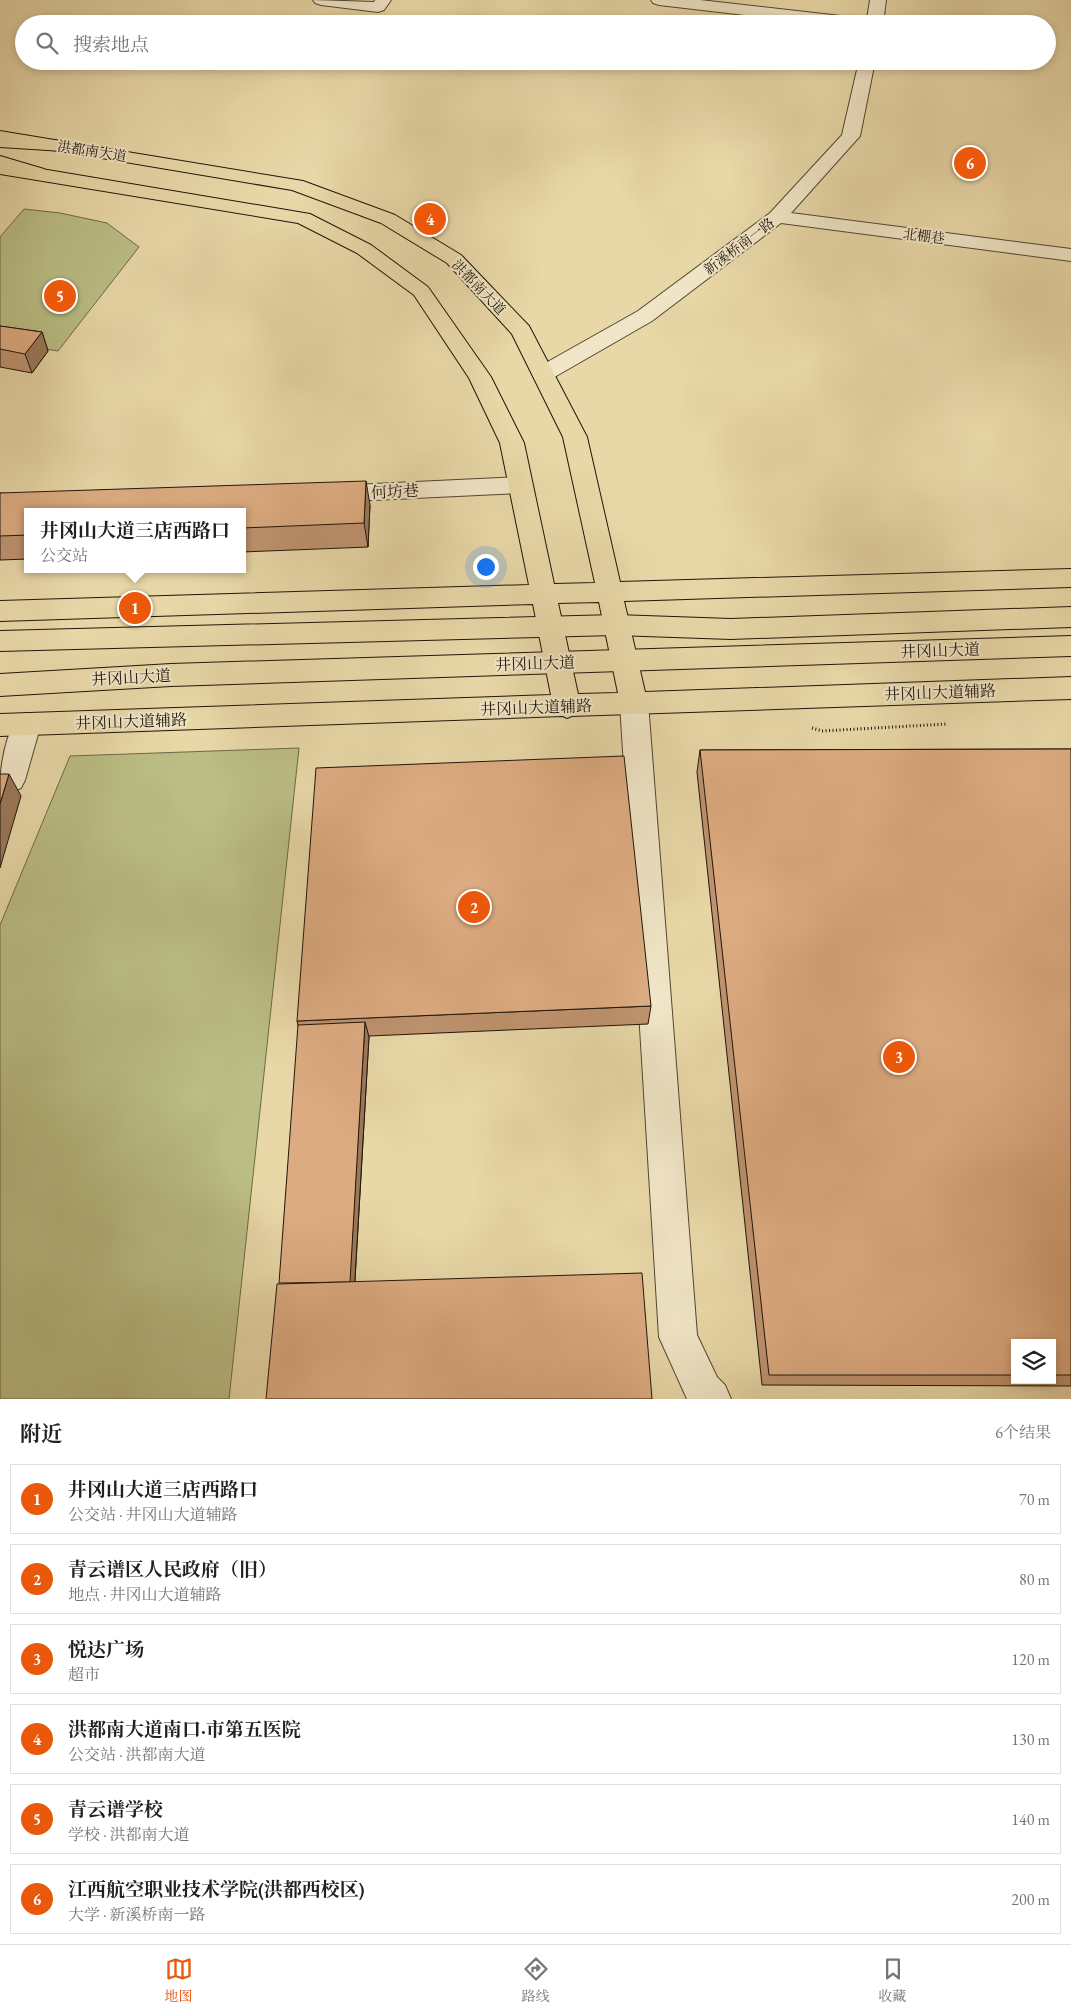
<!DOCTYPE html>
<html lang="zh">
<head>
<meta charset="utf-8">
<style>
  :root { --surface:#fff; --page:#f6f6f6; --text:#202124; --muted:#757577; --line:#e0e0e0; --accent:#ea580c }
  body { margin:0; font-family:"EB Garamond","Noto Serif SC",serif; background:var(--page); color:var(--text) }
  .controls { position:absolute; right:15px; bottom:15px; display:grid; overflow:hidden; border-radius:0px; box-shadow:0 2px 8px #0003 }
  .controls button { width:45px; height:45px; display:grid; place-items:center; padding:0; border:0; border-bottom:1px solid var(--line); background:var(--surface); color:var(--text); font:25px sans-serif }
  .you { position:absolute; left:485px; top:566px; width:18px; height:18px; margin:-12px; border:4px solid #fff; border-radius:50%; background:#1a73e8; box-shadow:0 0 0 8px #1a73e833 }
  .badge { display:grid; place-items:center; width:32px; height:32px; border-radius:50%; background:var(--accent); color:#fff; font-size:16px; font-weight:700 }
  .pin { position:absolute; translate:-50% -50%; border:2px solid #fff; box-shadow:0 1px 5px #0006 }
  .popup { position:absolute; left:24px; top:508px; width:222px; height:65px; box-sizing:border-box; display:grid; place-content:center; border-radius:0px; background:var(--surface); filter:drop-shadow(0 1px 4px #0005); font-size:16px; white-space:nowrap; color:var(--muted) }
  .popup b { font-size:19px; color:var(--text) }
  .popup::after { content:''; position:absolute; left:50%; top:100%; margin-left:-10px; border:10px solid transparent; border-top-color:var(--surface) }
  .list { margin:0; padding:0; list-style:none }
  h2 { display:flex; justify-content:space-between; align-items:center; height:65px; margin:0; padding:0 20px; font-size:21px }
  h2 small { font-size:16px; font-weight:400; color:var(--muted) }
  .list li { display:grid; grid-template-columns:32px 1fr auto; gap:15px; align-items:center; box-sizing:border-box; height:70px; margin:0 10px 10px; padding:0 10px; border:1px solid var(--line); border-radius:0px }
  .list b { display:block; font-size:19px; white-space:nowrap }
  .list p { margin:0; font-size:16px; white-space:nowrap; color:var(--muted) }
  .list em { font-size:16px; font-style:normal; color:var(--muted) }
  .icon { flex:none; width:28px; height:28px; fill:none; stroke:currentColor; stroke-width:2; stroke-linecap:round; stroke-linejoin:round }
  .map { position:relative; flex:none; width:1071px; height:1399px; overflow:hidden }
  .search { position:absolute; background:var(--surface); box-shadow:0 2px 8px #0003; left:15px; right:15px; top:15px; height:55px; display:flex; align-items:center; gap:12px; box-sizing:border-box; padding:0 18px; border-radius:28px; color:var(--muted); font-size:19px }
  .sheet { height:545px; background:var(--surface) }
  nav { display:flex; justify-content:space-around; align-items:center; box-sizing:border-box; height:70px; border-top:1px solid var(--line); background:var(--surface); font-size:14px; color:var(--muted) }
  nav a { display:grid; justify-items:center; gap:2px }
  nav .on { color:var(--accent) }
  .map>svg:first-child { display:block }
</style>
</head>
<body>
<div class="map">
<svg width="1071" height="1399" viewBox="0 0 1071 1399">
  <rect width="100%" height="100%" fill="#e8d7a7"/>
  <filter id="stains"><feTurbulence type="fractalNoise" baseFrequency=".004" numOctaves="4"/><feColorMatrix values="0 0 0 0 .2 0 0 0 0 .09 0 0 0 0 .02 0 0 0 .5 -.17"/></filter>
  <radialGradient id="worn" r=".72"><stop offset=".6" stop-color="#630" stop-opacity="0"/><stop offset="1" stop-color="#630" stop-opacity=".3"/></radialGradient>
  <!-- green -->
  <g fill="#babd84" stroke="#6c6948">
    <path d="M24,209L60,213L107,223L139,247L58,351L0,341V237Z"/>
    <path d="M299,748L229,1399H0V925L70,756Z"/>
  </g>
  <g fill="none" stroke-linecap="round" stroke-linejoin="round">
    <!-- minor casing -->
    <g stroke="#514632" stroke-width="2">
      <g id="minor">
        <path d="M313,0L374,2L375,0H391L384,10L378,12L321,5L315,3Z"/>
        <path d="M651,0H700L867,19L870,0H886L883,24H822L659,5L653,3Z"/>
        <path d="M859,61H875L860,136L791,213L1071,249V261L781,223L652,321L551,379L543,381L535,379L532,374L535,369L638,311L770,213L842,135Z"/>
        <path d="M520,477L528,479L532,485L528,491L520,493L331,502L322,500L319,494L322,488L331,486Z"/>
        <path d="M634,692L644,695L648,703L697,1335L717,1377L725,1385L731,1399H687L659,1337L620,703L624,695Z"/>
        <path d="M27,713L37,716L41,724L25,780L21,788L11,792H0C0,766 5,739 17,716Z"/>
      </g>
    </g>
    <!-- major casing -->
    <g stroke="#1f150b" stroke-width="2">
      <path id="major" d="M0,131L303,181L395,215L461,255L529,326L587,437L620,582L1071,569V587L624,601L645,692L1071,677V699L572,716L567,718L563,716L0,736V714L551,695L533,604L0,621V601L529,585L500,443L469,378L414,295L357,253L298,223L0,174V162L310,214L371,245L428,287L491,377L524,443L554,584L595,583L563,437L512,334L447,263L381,223L292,190L0,141ZM599,602L618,693L578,694L558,603Z"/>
    </g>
    <!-- highway casing -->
    <g stroke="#1f150b" stroke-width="2">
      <g id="highway">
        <path d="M0,137L63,141L69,142L72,146L69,150L63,151L0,147Z"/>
        <path d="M0,156L44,169L46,173L44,177L37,179L0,168Z"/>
        <path d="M1071,607V627L731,639L616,635L0,651V631L616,615L731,619Z"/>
        <path d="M1071,636V656L171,686L0,696V674L171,664Z"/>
      </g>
    </g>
    <!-- path -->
    <path stroke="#1f150b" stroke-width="3" stroke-dasharray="1 2.5" stroke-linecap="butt" d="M812,728L822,731L947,724"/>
    <!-- minor -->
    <use href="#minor" fill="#f0e5c6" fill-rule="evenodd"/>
    <!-- major -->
    <use href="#major" fill="#e8d7a7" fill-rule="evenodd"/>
    <!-- highway -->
    <use href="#highway" fill="#e8d7a7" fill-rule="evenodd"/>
  </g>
  <!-- wall -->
  <g fill="#be936f" stroke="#1f150b" fill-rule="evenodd">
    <path d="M0,326L42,332L48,351L32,373L0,367Z"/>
    <path d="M0,493L370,505L368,547L242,552V512H28V559L0,560Z"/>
    <path d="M1071,749V1386L762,1385L697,772L700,750ZM1015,1343H1052V1380H1015Z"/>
    <path d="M651,1006L648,1024L369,1036L355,1281L297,1021Z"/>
  </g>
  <!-- shaded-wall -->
  <g fill="#9b785a" stroke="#1f150b">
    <path d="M42,332L48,351L32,373L25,354Z"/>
    <path d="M366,481L370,505L368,547L364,523Z"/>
    <path d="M9,774L21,796L0,868V804Z"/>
    <path d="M365,1022L369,1037L354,1295L349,1285Z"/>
  </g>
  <!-- building -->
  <g fill="#ddab81" stroke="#1f150b">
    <path d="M0,326L42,332L25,354L0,349Z"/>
    <path d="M366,481L364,523L242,528V512H28V535L0,536V493Z"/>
    <path d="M1071,749V1375H1052V1343H1015V1375H769L700,750Z"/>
    <path d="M624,756L651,1006L297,1021L316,768Z"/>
    <path d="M0,774H9L0,804Z"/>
    <path d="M365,1022L350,1282L279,1283L298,1025Z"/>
    <path d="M642,1273L652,1399H266L277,1284Z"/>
  </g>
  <g text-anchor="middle" stroke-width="4" stroke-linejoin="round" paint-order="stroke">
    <!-- far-street labels -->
    <g font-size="14" fill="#1f150b" stroke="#f0e5c6">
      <text transform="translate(92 151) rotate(9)" y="5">洪都南大道</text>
      <text transform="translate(924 236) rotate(7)" y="5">北棚巷</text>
      <text transform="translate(739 246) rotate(-37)" y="5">新溪桥南一路</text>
      <text transform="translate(479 287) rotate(46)" y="5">洪都南大道</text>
    </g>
    <!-- street labels -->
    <g font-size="16" fill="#1f150b" stroke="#f0e5c6">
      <text transform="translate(395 491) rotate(-3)" y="6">何坊巷</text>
      <text transform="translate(940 650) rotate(-2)" y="6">井冈山大道</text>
      <text transform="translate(535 663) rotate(-2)" y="6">井冈山大道</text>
      <text transform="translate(131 677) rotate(-3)" y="6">井冈山大道</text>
      <text transform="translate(940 692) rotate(-2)" y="6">井冈山大道辅路</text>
      <text transform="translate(536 707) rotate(-2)" y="6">井冈山大道辅路</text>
      <text transform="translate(131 721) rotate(-2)" y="6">井冈山大道辅路</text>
    </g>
  </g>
  <rect width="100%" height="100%" filter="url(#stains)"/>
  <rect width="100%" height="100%" fill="url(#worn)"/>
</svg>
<div class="controls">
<button><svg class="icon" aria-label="layers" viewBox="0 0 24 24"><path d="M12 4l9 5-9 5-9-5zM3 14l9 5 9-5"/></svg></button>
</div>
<div class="you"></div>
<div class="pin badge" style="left:135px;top:608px">1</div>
<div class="popup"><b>井冈山大道三店西路口</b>公交站</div>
<div class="pin badge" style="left:474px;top:907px">2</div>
<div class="pin badge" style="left:899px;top:1057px">3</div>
<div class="pin badge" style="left:430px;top:219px">4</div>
<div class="pin badge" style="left:60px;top:296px">5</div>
<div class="pin badge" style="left:970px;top:163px">6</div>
<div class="search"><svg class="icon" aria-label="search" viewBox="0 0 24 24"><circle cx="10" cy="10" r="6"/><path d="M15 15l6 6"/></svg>搜索地点</div>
</div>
<section class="sheet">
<h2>附近<small>6个结果</small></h2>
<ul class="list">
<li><span class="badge">1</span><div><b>井冈山大道三店西路口</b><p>公交站 · 井冈山大道辅路</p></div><em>70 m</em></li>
<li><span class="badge">2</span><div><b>青云谱区人民政府（旧）</b><p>地点 · 井冈山大道辅路</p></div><em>80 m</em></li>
<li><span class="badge">3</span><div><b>悦达广场</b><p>超市</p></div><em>120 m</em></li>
<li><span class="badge">4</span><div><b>洪都南大道南口·市第五医院</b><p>公交站 · 洪都南大道</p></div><em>130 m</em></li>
<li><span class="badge">5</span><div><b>青云谱学校</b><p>学校 · 洪都南大道</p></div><em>140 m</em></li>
<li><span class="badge">6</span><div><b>江西航空职业技术学院(洪都西校区)</b><p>大学 · 新溪桥南一路</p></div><em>200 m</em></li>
</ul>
</section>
<nav>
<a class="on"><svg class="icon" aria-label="map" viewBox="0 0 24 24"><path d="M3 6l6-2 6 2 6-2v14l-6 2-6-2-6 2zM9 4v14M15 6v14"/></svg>地图</a>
<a><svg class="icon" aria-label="directions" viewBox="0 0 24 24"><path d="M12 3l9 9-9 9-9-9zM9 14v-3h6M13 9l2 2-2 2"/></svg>路线</a>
<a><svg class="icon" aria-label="saved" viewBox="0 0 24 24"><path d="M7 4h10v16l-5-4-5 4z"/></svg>收藏</a>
</nav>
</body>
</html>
